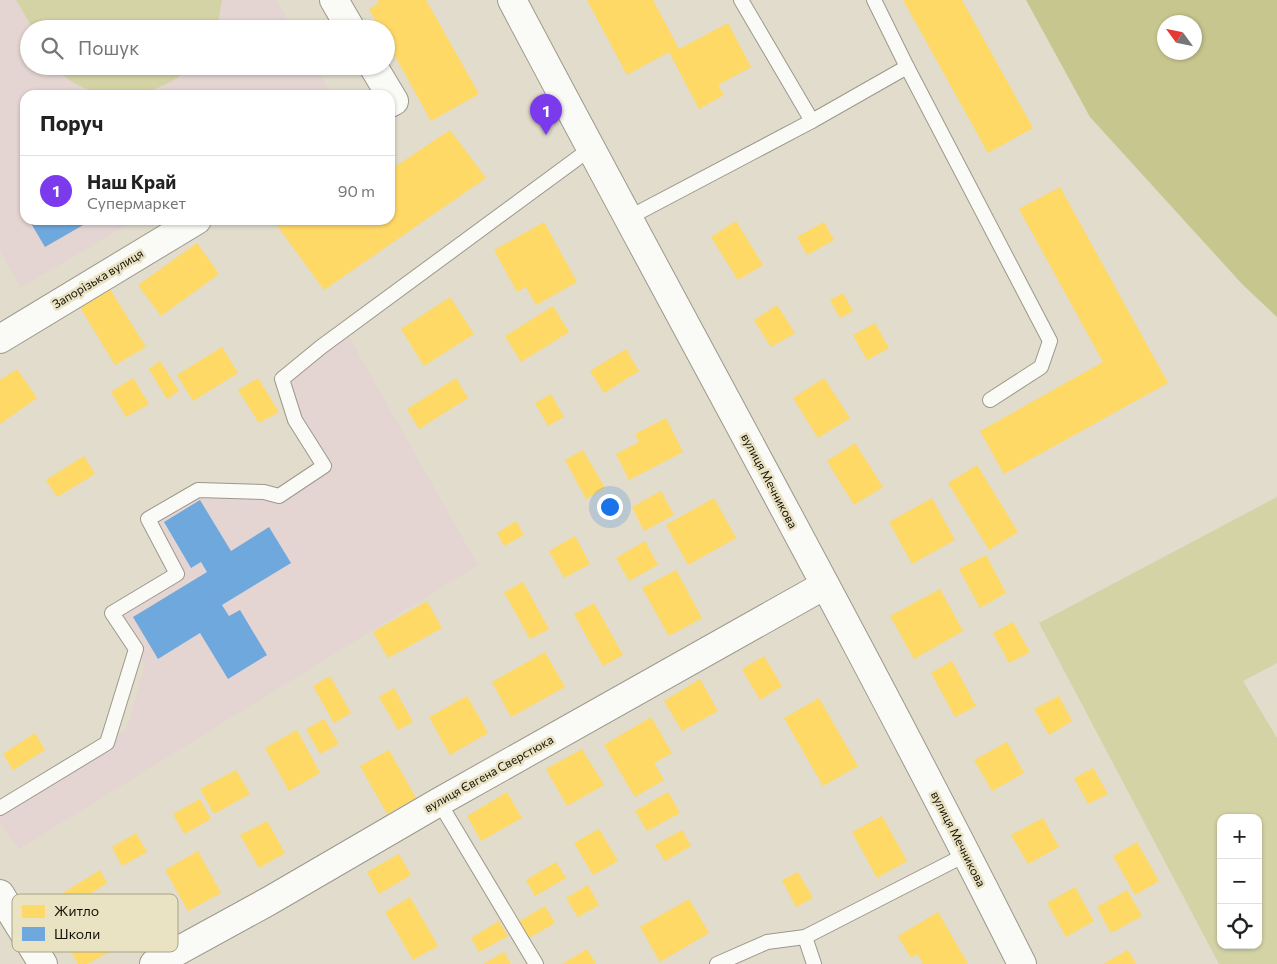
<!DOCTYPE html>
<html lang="uk">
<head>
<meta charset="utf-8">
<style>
  :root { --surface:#fff; --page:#f2f2f2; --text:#222; --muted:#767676; --line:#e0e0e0; --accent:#7c3aed }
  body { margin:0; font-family:Commissioner,sans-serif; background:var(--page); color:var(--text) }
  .controls { position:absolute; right:15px; bottom:15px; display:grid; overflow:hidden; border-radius:10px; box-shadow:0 1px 4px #0004 }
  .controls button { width:45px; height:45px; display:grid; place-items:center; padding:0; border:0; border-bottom:1px solid var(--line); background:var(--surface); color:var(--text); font:25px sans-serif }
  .compass { position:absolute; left:1157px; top:15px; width:45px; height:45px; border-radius:50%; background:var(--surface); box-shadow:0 1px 4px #0004; rotate:303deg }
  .you { position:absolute; left:609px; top:506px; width:18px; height:18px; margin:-12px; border:4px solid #fff; border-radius:50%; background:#1a73e8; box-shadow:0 0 0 8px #1a73e833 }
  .badge { display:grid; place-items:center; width:32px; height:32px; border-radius:50%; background:var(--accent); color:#fff; font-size:16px; font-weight:700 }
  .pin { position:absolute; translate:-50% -41px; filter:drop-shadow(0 1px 2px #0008) }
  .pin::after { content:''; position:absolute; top:26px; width:18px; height:15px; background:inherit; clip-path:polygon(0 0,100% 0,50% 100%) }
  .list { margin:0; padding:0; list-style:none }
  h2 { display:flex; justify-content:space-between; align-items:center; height:65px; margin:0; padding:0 20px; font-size:21px }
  h2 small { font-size:16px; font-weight:400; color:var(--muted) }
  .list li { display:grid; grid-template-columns:32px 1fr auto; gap:15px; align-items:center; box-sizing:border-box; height:70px; padding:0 20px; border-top:1px solid var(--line) }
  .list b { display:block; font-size:19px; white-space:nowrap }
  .list p { margin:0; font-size:16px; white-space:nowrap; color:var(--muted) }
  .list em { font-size:16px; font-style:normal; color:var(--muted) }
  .icon { flex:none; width:28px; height:28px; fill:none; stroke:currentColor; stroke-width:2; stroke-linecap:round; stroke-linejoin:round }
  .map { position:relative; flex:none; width:1277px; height:964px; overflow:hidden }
  .search { position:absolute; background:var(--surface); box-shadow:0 1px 4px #0004; left:20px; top:20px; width:375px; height:55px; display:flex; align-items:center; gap:12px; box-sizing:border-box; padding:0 18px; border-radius:28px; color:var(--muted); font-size:19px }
  .panel { position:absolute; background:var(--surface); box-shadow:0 1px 4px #0004; left:20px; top:90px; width:375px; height:135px; border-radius:15px }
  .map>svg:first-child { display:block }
</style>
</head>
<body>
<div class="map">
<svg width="1277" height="964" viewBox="0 0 1277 964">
  <rect width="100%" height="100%" fill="#e1dccb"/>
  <!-- education -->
  <g fill="#e5d5d2">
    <path d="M0,0H16L33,29H29V66H55L72,82L88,90L114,95H25V220H136L21,287L0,251Z"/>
    <path d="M222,0H276L293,29H217Z"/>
    <path d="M193,66H315L332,95H131H137L182,76Z"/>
    <path d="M345,330L478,565L19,849L0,824V814L127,729L145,664L112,613L177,574L148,519L198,490L279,496L324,466L282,379Z"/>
  </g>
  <!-- green -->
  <g fill="#d4d3a6" fill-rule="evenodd">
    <path d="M16,0H222L217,29H33Z"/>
    <path d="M55,66H193C162,93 121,105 82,87C72,82 61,76 55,66Z"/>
    <path d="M1277,497V663L1243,681L1277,738V964H1219L1039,623ZM1221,818H1258V945H1221Z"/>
  </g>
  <!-- forest -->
  <path fill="#c7c68e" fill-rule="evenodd" d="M1026,0H1277V317L1243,285L1090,117ZM1164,22H1194V52H1164Z"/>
  <!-- homes -->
  <g fill="#ffd966">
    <path d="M377,0H426L479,94L431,121L386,40V29H380L369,9L379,3Z"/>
    <path d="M587,0H653L679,49L728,23L751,67L718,85L724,95L699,109L669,52L627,75Z"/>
    <path d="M903,0H962L1033,128L988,153Z"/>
    <path d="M450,130L486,178L324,290L273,220H390V170Z"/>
    <path d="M1060,187L1168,383L1004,474L980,431L1103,362L1019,209Z"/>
    <path d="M736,221L763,265L738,280L711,237Z"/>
    <path d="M544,222L577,282L536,305L526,287L517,292L494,250Z"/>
    <path d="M824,222L834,240L807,255L797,237Z"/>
    <path d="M197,243L219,274L161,316L138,285Z"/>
    <path d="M108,286L146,347L115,365L78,304Z"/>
    <path d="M843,293L853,311L840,318L830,300Z"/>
    <path d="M450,297L474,334L424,366L401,329Z"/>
    <path d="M777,305L795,333L771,347L754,320Z"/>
    <path d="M553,306L569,332L521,362L505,336Z"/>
    <path d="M875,323L889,348L867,360L853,335Z"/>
    <path d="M222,347L238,373L193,401L177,375Z"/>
    <path d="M626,349L639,371L604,393L590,371Z"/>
    <path d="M160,361L179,391L167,399L149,369Z"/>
    <path d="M17,369L37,398L0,424V380Z"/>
    <path d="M133,378L149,404L126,417L111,392Z"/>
    <path d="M258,378L279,412L259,423L238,390Z"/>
    <path d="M456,378L468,398L419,429L407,409Z"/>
    <path d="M824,378L850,418L818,438L793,398Z"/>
    <path d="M551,394L564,417L548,426L535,403Z"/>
    <path d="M666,418L683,452L629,480L616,454L639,442L635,434Z"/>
    <path d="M855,443L883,487L854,505L827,461Z"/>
    <path d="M583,450L605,488L586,499L565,460Z"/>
    <path d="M84,456L95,474L57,497L46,480Z"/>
    <path d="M977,465L1018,532L989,550L948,483Z"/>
    <path d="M661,491L674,515L644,531L632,507Z"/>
    <path d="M714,498L736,538L688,565L666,525Z"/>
    <path d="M932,498L955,540L912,564L889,522Z"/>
    <path d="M516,521L524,535L504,546L497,533Z"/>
    <path d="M575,536L590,564L564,578L549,551Z"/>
    <path d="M645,541L658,565L629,581L616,558Z"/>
    <path d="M986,555L1006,593L980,608L959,569Z"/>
    <path d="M676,570L702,618L669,636L642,588Z"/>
    <path d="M523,582L549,629L530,639L504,592Z"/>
    <path d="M940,589L963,631L914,659L890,616Z"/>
    <path d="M427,601L442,628L388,658L373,632Z"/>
    <path d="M594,603L623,655L603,666L574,614Z"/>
    <path d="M1013,622L1030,652L1009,663L993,633Z"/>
    <path d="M545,652L565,687L511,717L492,682Z"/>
    <path d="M764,656L782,686L760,700L742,669Z"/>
    <path d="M952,661L976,706L955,717L931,673Z"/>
    <path d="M330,676L351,713L334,723L313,686Z"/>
    <path d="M700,679L718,711L682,731L664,701Z"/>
    <path d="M394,688L413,722L398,730L379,697Z"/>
    <path d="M467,696L488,733L450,755L429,717Z"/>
    <path d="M1059,696L1072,721L1049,735L1034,709Z"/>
    <path d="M819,698L858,766L823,786L784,718Z"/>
    <path d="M651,717L672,753L654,763L664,780L635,797L604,745Z"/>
    <path d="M324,719L339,744L320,754L306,729Z"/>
    <path d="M297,730L320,773L289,791L265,748Z"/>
    <path d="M35,733L45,750L13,770L3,754Z"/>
    <path d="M1007,742L1024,773L992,791L974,760Z"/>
    <path d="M582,749L604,785L567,806L546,769Z"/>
    <path d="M389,750L416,798L387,814L360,766Z"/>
    <path d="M1093,768L1108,794L1088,804L1074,778Z"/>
    <path d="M236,770L250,794L214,814L200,789Z"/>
    <path d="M507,792L522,818L481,841L467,816Z"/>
    <path d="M668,792L680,813L647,831L635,811Z"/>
    <path d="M200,799L211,819L184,834L173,814Z"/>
    <path d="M882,816L907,861L877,878L852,832Z"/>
    <path d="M1043,818L1059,847L1028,864L1011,835Z"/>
    <path d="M267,821L285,853L259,868L240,835Z"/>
    <path d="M599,829L618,861L593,875L574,843Z"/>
    <path d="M682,830L691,846L665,861L655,845Z"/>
    <path d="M136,833L147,852L122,866L112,847Z"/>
    <path d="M1137,842L1159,881L1135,895L1113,856Z"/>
    <path d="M198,851L221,893L188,911L165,870Z"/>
    <path d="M399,854L411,875L379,894L367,872Z"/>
    <path d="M556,862L566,878L535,896L526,880Z"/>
    <path d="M100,870L107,883L71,906L63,893Z"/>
    <path d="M798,872L813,898L796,907L782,880Z"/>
    <path d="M588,885L599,905L578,917L566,898Z"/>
    <path d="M1075,887L1094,921L1066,937L1047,903Z"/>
    <path d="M1127,890L1142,916L1111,933L1097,907Z"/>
    <path d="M410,897L438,946L413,960L385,912Z"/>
    <path d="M689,899L709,933L660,962L640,927Z"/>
    <path d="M545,906L555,923L527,939L518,922Z"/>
    <path d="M938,912L968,964H921L923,963L917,954L911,958L898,936Z"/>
    <path d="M99,920L115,949L87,964H78L64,939Z"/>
    <path d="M499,921L508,936L479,952L471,938Z"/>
    <path d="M587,949L596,964H562Z"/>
    <path d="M1128,950L1136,964H1103Z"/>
    <path d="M504,952L511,964H483Z"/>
  </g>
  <!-- schools -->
  <g fill="#6fa8dc">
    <path d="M29,220H92L45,247Z"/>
    <path d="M200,500L231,551L269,527L291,563L222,605L229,616L240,610L267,655L228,679L200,633L158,659L133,617L207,572L201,562L191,568L164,522Z"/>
  </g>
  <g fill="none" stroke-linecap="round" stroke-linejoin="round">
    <!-- service casing -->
    <g stroke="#9c988b" stroke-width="16">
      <g id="service">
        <path d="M874,0L907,67L1050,341L1041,367L990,400"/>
        <path d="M812,121L907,67"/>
        <path d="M628,218L812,121L741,0"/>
        <path d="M439,802L536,964"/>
        <path d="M0,808L107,743L136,649L112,613L177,574L148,519L198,490L264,492L279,496L324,466L295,420L282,379L321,347L590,149"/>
        <path d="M717,964L767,942L805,937"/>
        <path d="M814,964L805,937L967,854"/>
      </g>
    </g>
    <!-- minor casing -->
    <g stroke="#9c988b" stroke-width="30">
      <g id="minor">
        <path d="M334,0L351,29"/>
        <path d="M512,0C682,322 859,639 1022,964"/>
        <path d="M373,66L394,101L390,103"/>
        <path d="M0,339L197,220"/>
        <path d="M0,894L43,964"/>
        <path d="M154,964L269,901L439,802L825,585"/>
      </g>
    </g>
    <!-- service -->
    <use href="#service" stroke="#fafaf7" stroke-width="14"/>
    <!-- minor -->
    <use href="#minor" stroke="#fafaf7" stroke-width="28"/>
  </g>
  <g text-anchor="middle" stroke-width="5" stroke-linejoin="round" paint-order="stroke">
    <!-- street labels -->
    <g font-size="12" fill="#131006" stroke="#e9e2c3">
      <text transform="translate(98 279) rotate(-31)" y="4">Запорізька вулиця</text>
      <text transform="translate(769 481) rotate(62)" y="4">вулиця Мечникова</text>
      <text transform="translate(489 774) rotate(-29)" y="4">вулиця Євгена Сверстюка</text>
      <text transform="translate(958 839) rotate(63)" y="4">вулиця Мечникова</text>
    </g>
  </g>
  <!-- legend -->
  <rect x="12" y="894" width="166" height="58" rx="8" fill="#e9e2c3" stroke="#a9a38a" stroke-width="1"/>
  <rect x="22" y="905" width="23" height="13" fill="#ffd966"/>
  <rect x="22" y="927" width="23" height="14" fill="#6fa8dc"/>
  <g font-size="14" fill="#131006">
    <text x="54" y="916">Житло</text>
    <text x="54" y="939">Школи</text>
  </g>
</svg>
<div class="controls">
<button>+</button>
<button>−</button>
<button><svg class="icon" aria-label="locate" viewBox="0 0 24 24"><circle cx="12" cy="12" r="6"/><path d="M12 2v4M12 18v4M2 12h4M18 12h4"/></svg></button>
</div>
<svg class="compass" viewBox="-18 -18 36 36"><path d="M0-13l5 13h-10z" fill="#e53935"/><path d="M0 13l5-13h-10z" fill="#767676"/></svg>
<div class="you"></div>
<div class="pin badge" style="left:546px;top:135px">1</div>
<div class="search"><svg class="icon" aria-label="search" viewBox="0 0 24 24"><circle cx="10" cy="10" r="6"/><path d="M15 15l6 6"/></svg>Пошук</div>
<section class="panel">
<h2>Поруч<small></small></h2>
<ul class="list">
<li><span class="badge">1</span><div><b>Наш Край</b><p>Супермаркет</p></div><em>90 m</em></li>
</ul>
</section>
</div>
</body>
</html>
